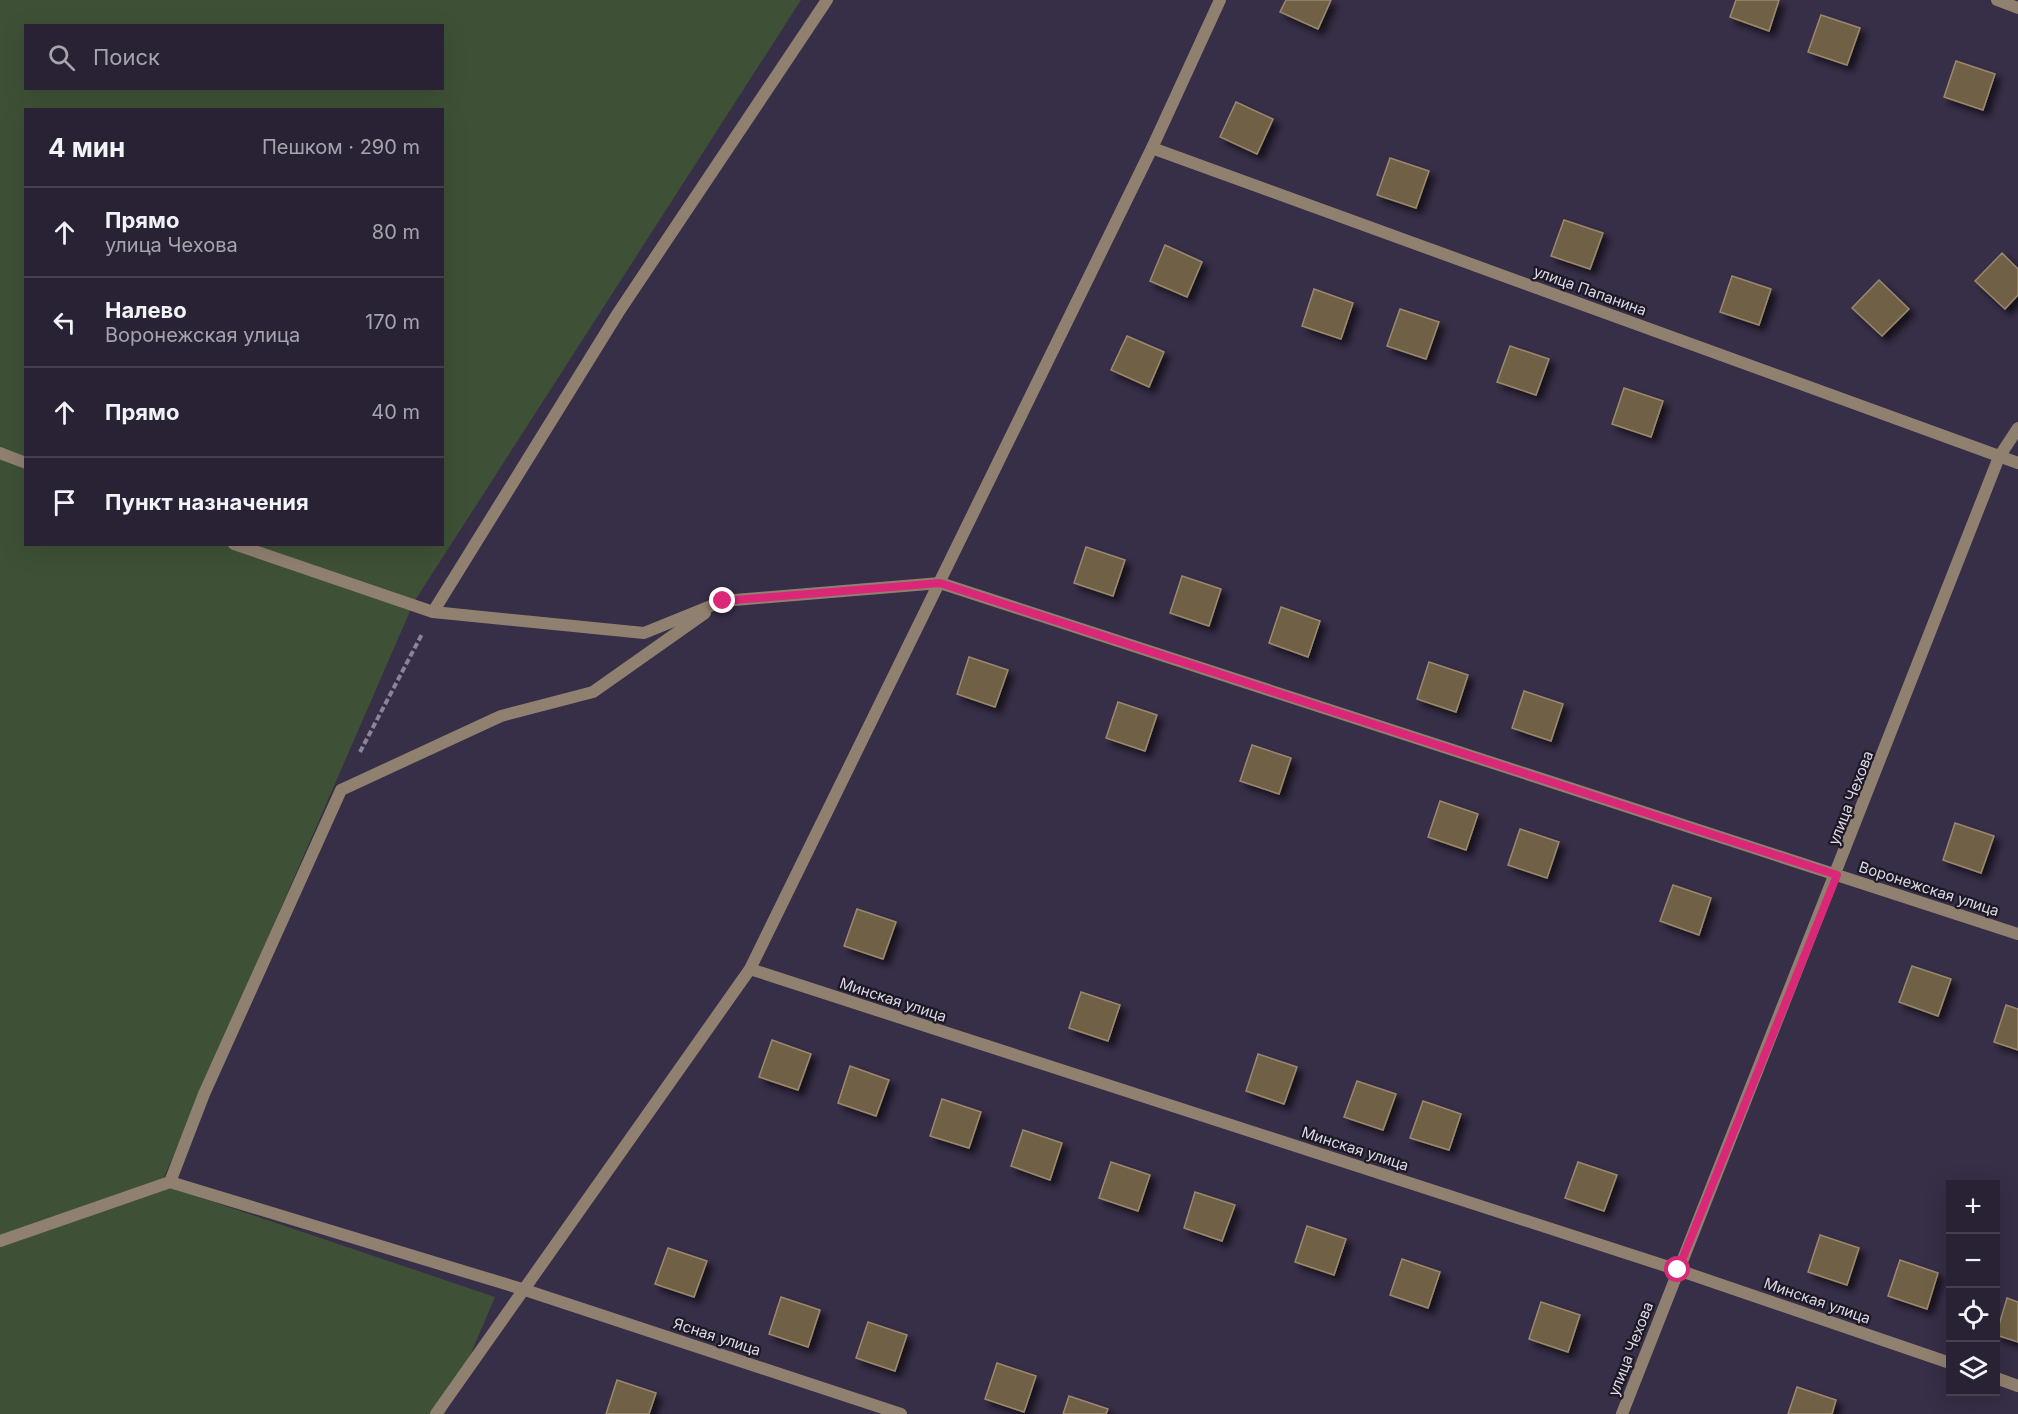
<!DOCTYPE html>
<html lang="ru">
<head>
<meta charset="utf-8">
<style>
  :root { --surface:#292235; --page:#312a3d; --text:#f1f3f6; --muted:#a5a4ad; --line:#453f50 }
  body { margin:0; font-family:Inter,sans-serif; background:var(--page); color:var(--text) }
  .controls { position:absolute; right:18px; bottom:18px; display:grid; overflow:hidden; border-radius:0px; box-shadow:0 6px 24px #0002 }
  .controls button { width:54px; height:54px; display:grid; place-items:center; padding:0; border:0; border-bottom:2px solid var(--line); background:var(--surface); color:var(--text); font:30px sans-serif }
  .stop { position:absolute; width:18px; height:18px; margin:-14px; border:4px solid #db2777; border-radius:50%; background:#fff }
  .stop.end { background:#db2777; border-color:#fff; box-shadow:0 2px 6px #0008 }
  .list { margin:0; padding:0; list-style:none }
  h2 { display:flex; justify-content:space-between; align-items:center; height:78px; margin:0; padding:0 24px; font-size:26px }
  h2 small { font-size:20px; font-weight:400; color:var(--muted) }
  .list li { display:grid; grid-template-columns:39px 1fr auto; gap:18px; align-items:center; box-sizing:border-box; height:90px; padding:0 24px; border-top:2px solid var(--line) }
  .list b { display:block; font-size:22px; white-space:nowrap }
  .list p { margin:0; font-size:20px; white-space:nowrap; color:var(--muted) }
  .list em { font-size:20px; font-style:normal; color:var(--muted) }
  .icon { flex:none; width:33px; height:33px; fill:none; stroke:currentColor; stroke-width:2; stroke-linecap:round; stroke-linejoin:round }
  .map { position:relative; flex:none; width:2018px; height:1414px; overflow:hidden }
  .search { position:absolute; background:var(--surface); box-shadow:0 6px 24px #0002; left:24px; top:24px; width:420px; height:66px; display:flex; align-items:center; gap:15px; box-sizing:border-box; padding:0 21px; border-radius:0px; color:var(--muted); font-size:22px }
  .panel { position:absolute; background:var(--surface); box-shadow:0 6px 24px #0002; left:24px; top:108px; width:420px; height:438px; border-radius:0px }
  .map>svg:first-child { display:block }
</style>
</head>
<body>
<div class="map">
<svg width="2018" height="1414" viewBox="0 0 2018 1414">
  <defs>
    <filter id="shadow"><feDropShadow dx="5.5" dy="5.5" stdDeviation="3" flood-color="#0009"/></filter>
  </defs>
  <rect width="100%" height="100%" fill="#372e47"/>
  <!-- green -->
  <path fill="#3e5136" fill-rule="evenodd" d="M0,0H801L414,602L161,1184L495,1297L445,1414H0ZM26,26H442V88H26ZM26,110H442V544H26Z"/>
  <!-- building -->
  <g fill="#706045" stroke="#9b896d" stroke-width="1.5" filter="url(#shadow)">
    <path d="M1286,0H1331L1318,29L1280,12Z"/>
    <path d="M1736,0H1779L1769,31L1730,17Z"/>
    <path d="M1821,15L1860,28L1847,65L1808,52Z"/>
    <path d="M1956,61L1995,74L1983,110L1944,97Z"/>
    <path d="M1236,102L1273,119L1257,154L1220,137Z"/>
    <path d="M1390,158L1429,171L1416,208L1377,195Z"/>
    <path d="M1564,220L1603,233L1590,269L1551,256Z"/>
    <path d="M1165,245L1202,262L1187,297L1150,281Z"/>
    <path d="M2002,253L2018,269V295L2005,309L1975,281Z"/>
    <path d="M1732,276L1771,289L1759,325L1720,312Z"/>
    <path d="M1879,280L1909,309L1882,336L1852,308Z"/>
    <path d="M1314,289L1353,303L1341,339L1302,326Z"/>
    <path d="M1400,309L1439,322L1426,359L1387,346Z"/>
    <path d="M1127,336L1164,352L1149,387L1111,370Z"/>
    <path d="M1510,346L1549,359L1536,395L1497,382Z"/>
    <path d="M1624,388L1663,401L1651,437L1612,424Z"/>
    <path d="M1086,547L1125,560L1113,596L1074,583Z"/>
    <path d="M1182,576L1221,589L1209,626L1170,613Z"/>
    <path d="M1281,607L1320,621L1308,657L1269,643Z"/>
    <path d="M969,657L1008,670L995,707L957,694Z"/>
    <path d="M1429,662L1468,675L1456,712L1417,699Z"/>
    <path d="M1524,691L1563,704L1551,741L1512,728Z"/>
    <path d="M1118,702L1157,715L1145,751L1106,738Z"/>
    <path d="M1252,745L1291,758L1279,794L1240,781Z"/>
    <path d="M1440,801L1478,814L1466,850L1428,837Z"/>
    <path d="M1955,823L1994,836L1981,873L1943,860Z"/>
    <path d="M1520,829L1559,842L1547,878L1508,865Z"/>
    <path d="M1673,885L1711,898L1699,935L1660,921Z"/>
    <path d="M857,909L896,922L883,959L844,946Z"/>
    <path d="M1912,966L1951,979L1938,1016L1899,1002Z"/>
    <path d="M1081,992L1120,1005L1108,1041L1069,1028Z"/>
    <path d="M2006,1005L2018,1009V1050L1994,1042Z"/>
    <path d="M772,1040L811,1054L798,1090L759,1077Z"/>
    <path d="M1258,1054L1297,1067L1284,1104L1246,1091Z"/>
    <path d="M850,1066L889,1080L876,1116L838,1103Z"/>
    <path d="M1357,1081L1396,1094L1383,1130L1344,1117Z"/>
    <path d="M942,1099L981,1112L969,1148L930,1136Z"/>
    <path d="M1423,1101L1461,1114L1449,1150L1410,1138Z"/>
    <path d="M1023,1130L1062,1143L1050,1180L1011,1166Z"/>
    <path d="M1111,1162L1150,1175L1138,1211L1099,1198Z"/>
    <path d="M1578,1162L1617,1175L1604,1211L1565,1198Z"/>
    <path d="M1195,1192L1235,1205L1222,1241L1184,1228Z"/>
    <path d="M1307,1226L1346,1239L1334,1275L1295,1262Z"/>
    <path d="M1820,1235L1859,1248L1847,1285L1808,1272Z"/>
    <path d="M668,1248L707,1261L694,1297L655,1284Z"/>
    <path d="M1402,1259L1440,1272L1428,1308L1390,1295Z"/>
    <path d="M1900,1260L1938,1273L1927,1309L1888,1296Z"/>
    <path d="M781,1297L820,1310L808,1347L769,1334Z"/>
    <path d="M2007,1298L2018,1302V1342L1996,1335Z"/>
    <path d="M1541,1302L1580,1315L1568,1352L1529,1339Z"/>
    <path d="M868,1322L907,1335L895,1371L856,1358Z"/>
    <path d="M997,1363L1036,1376L1024,1412L985,1399Z"/>
    <path d="M617,1380L656,1393L649,1414H606Z"/>
    <path d="M1797,1387L1836,1400L1832,1414H1788Z"/>
    <path d="M1069,1396L1108,1409L1106,1414H1063Z"/>
  </g>
  <g fill="none" stroke-linecap="round" stroke-linejoin="round">
    <!-- path -->
    <path stroke="#8b8498" stroke-width="4" stroke-dasharray="6 3" stroke-linecap="butt" d="M360,752L422,634"/>
    <!-- service -->
    <g stroke="#908070" stroke-width="12">
      <path d="M0,453L26,463"/>
      <path d="M234,544L433,612"/>
      <path d="M0,1241L170,1182"/>
    </g>
    <!-- minor -->
    <g stroke="#908070" stroke-width="12">
      <path d="M827,0L618,313L433,612L644,633L723,601L940,583L2018,934"/>
      <path d="M1997,0L2018,8"/>
      <path d="M1152,148L2018,463"/>
      <path d="M705,613L593,692L501,716L341,790L204,1094L170,1182L522,1289L901,1414"/>
      <path d="M750,969L1678,1270L1950,1363"/>
      <path d="M1996,1378L2018,1386"/>
      <path d="M436,1414L750,969L1152,148L1220,0"/>
      <path d="M1622,1414L1999,457L2018,428"/>
    </g>
  </g>
  <g fill="none" stroke-linecap="round" stroke-linejoin="round">
    <!-- route -->
    <path stroke="#db2777" stroke-width="8" d="M723,601L940,583L1837,875L1678,1270"/>
  </g>
  <g text-anchor="middle" stroke-width="4.5" stroke-linejoin="round" paint-order="stroke">
    <!-- street labels -->
    <g font-size="15" fill="#ddd8e8" stroke="#1d1924">
      <text transform="translate(1590 291) rotate(20)" y="5">улица Папанина</text>
      <text transform="translate(1851 798) rotate(-69)" y="5">улица Чехова</text>
      <text transform="translate(1929 889) rotate(18)" y="5">Воронежская улица</text>
      <text transform="translate(893 1000) rotate(18)" y="5">Минская улица</text>
      <text transform="translate(1355 1149) rotate(18)" y="5">Минская улица</text>
      <text transform="translate(1817 1301) rotate(19)" y="5">Минская улица</text>
      <text transform="translate(717 1337) rotate(18)" y="5">Ясная улица</text>
      <text transform="translate(1631 1349) rotate(-69)" y="5">улица Чехова</text>
    </g>
  </g>
</svg>
<div class="controls">
<button>+</button>
<button>−</button>
<button><svg class="icon" aria-label="locate" viewBox="0 0 24 24"><circle cx="12" cy="12" r="6"/><path d="M12 2v4M12 18v4M2 12h4M18 12h4"/></svg></button>
<button><svg class="icon" aria-label="layers" viewBox="0 0 24 24"><path d="M12 4l9 5-9 5-9-5zM3 14l9 5 9-5"/></svg></button>
</div>
<div class="stop" style="left:1678px;top:1270px"></div>
<div class="stop end" style="left:723px;top:601px"></div>
<div class="search"><svg class="icon" aria-label="search" viewBox="0 0 24 24"><circle cx="10" cy="10" r="6"/><path d="M15 15l6 6"/></svg>Поиск</div>
<section class="panel">
<h2>4 мин<small>Пешком · 290 m</small></h2>
<ul class="list">
<li><svg class="icon" aria-label="ahead" viewBox="0 0 24 24"><path d="M12 20V5M6 11l6-6 6 6"/></svg><div><b>Прямо</b><p>улица Чехова</p></div><em>80 m</em></li>
<li><svg class="icon" aria-label="left" viewBox="0 0 24 24"><path d="M17 20v-9H6M10 6l-5 5 5 5"/></svg><div><b>Налево</b><p>Воронежская улица</p></div><em>170 m</em></li>
<li><svg class="icon" aria-label="ahead" viewBox="0 0 24 24"><path d="M12 20V5M6 11l6-6 6 6"/></svg><div><b>Прямо</b></div><em>40 m</em></li>
<li><svg class="icon" aria-label="arrive" viewBox="0 0 24 24"><path d="M6 21V4h12l-3 4 3 4H6"/></svg><div><b>Пункт назначения</b></div></li>
</ul>
</section>
</div>
</body>
</html>
